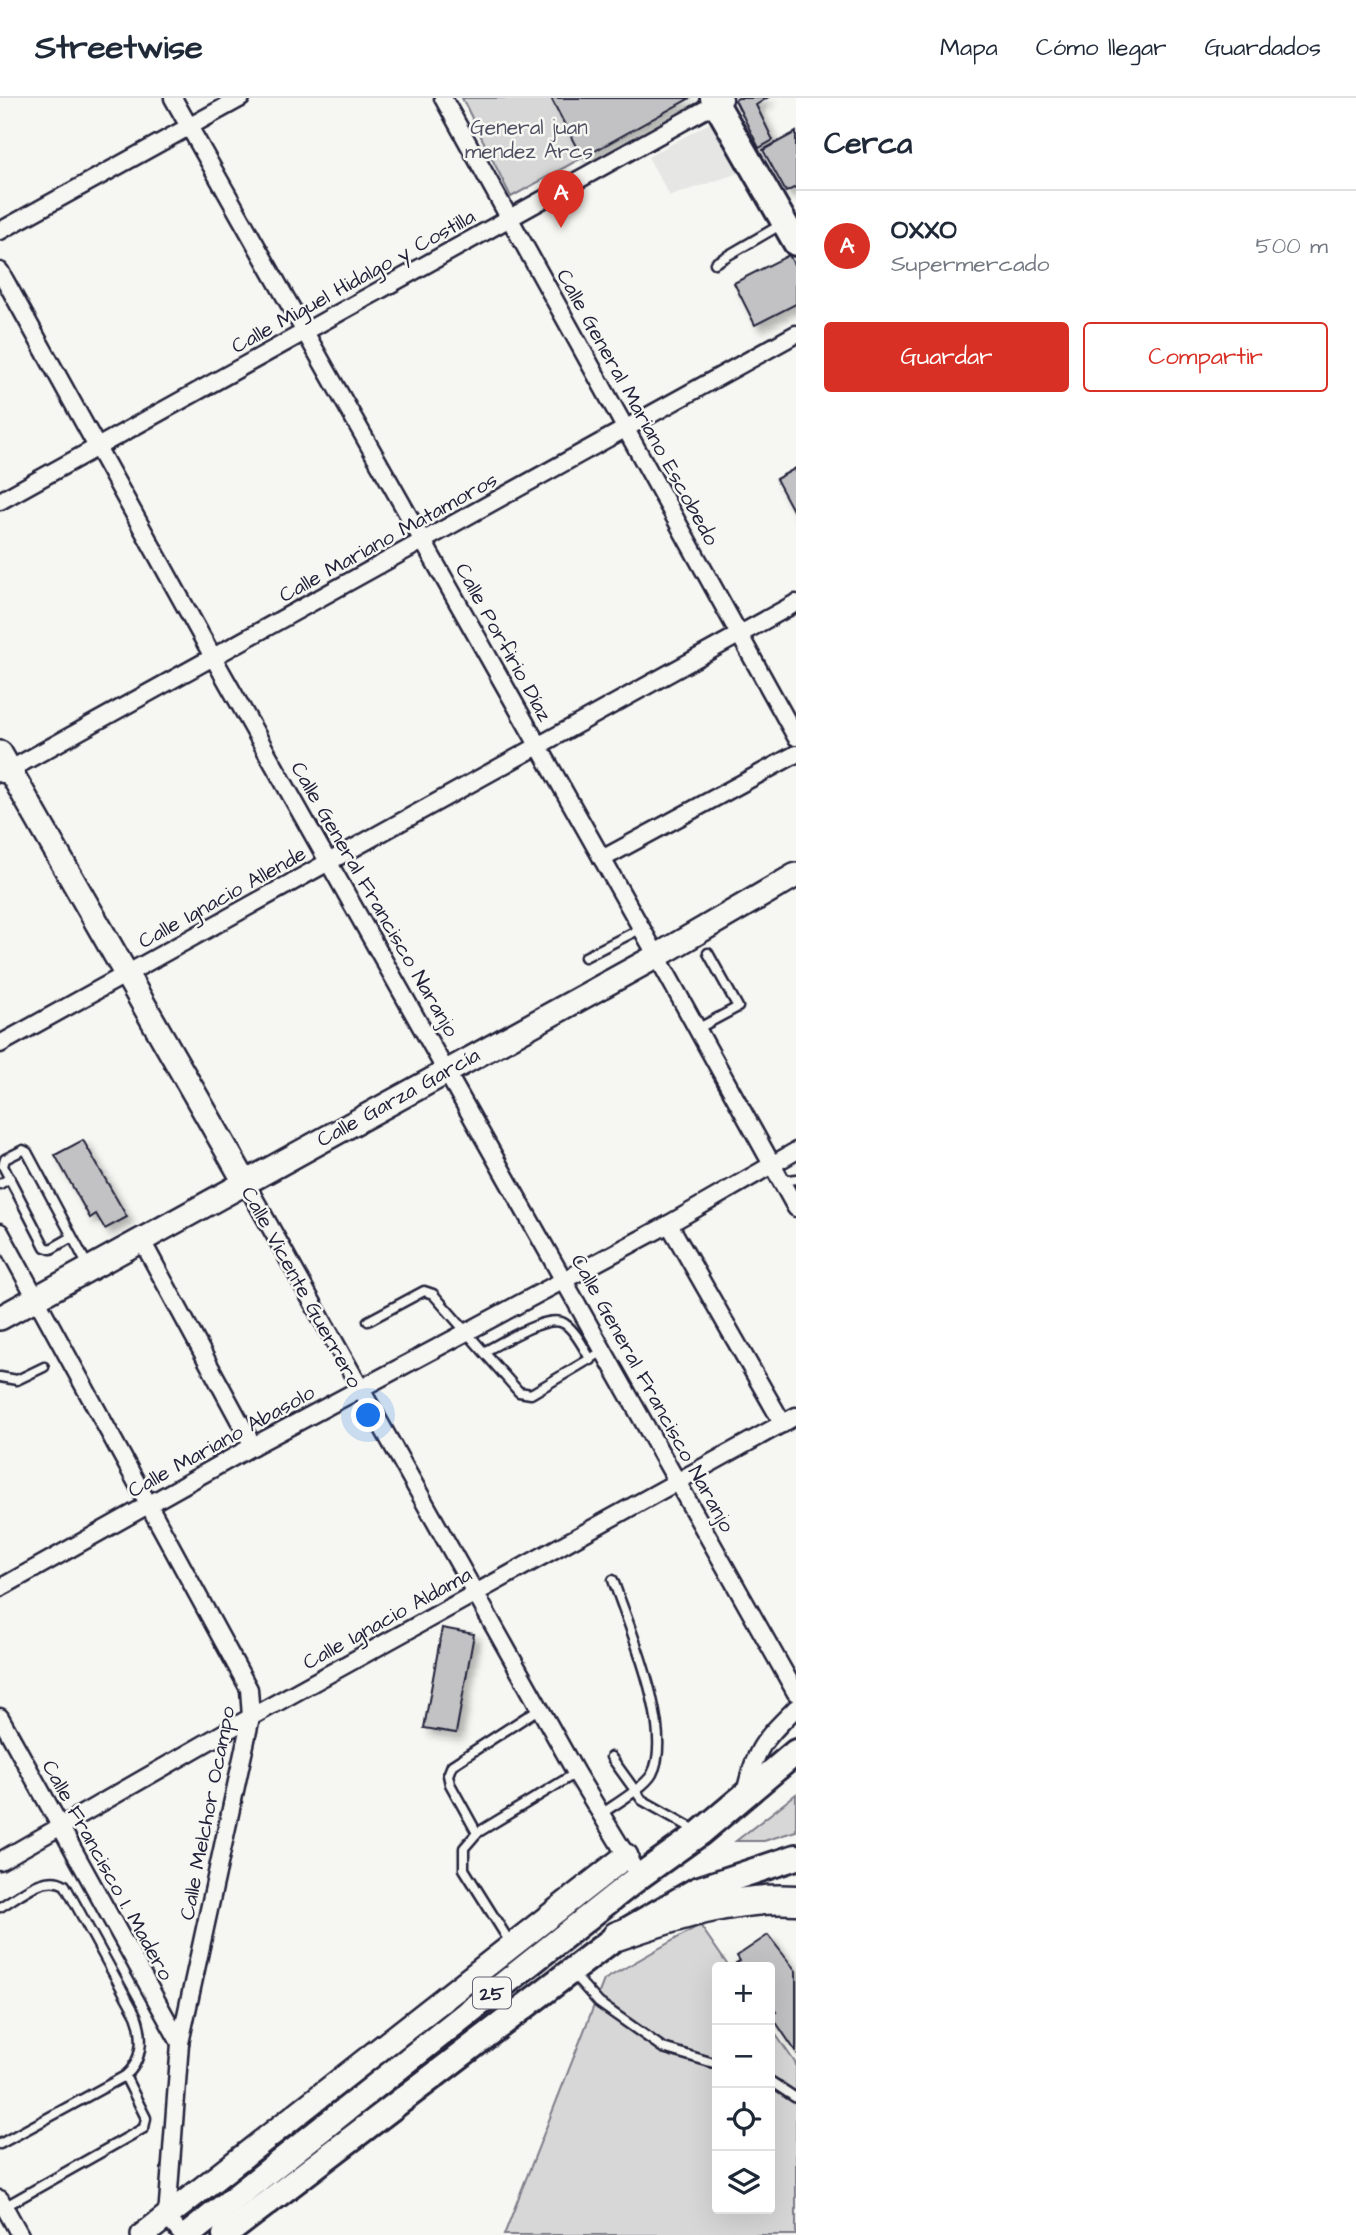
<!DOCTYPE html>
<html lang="es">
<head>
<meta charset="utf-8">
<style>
  :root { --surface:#fff; --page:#f2f2f3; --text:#1f2937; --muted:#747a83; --line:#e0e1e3; --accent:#d93025 }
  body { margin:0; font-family:"Architects Daughter",sans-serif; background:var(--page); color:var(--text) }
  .controls { position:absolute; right:21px; bottom:21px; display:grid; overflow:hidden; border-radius:7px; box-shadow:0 7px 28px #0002 }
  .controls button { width:63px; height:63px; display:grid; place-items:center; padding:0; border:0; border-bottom:2px solid var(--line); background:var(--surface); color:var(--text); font:35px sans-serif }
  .you { position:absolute; left:369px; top:1318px; width:24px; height:24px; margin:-18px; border:5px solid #fff; border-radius:50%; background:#1a73e8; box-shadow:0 0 0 10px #1a73e833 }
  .badge { display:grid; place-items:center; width:46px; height:46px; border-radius:50%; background:var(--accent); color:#fff; font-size:23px; font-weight:700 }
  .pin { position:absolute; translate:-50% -58px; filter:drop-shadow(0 2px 4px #0008) }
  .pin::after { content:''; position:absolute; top:37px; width:24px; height:21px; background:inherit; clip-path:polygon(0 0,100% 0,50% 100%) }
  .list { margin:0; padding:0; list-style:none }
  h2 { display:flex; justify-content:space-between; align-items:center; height:91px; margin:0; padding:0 28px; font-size:30px }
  h2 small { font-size:23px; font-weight:400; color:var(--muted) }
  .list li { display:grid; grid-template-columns:46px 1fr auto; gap:21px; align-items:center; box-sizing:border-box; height:112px; padding:0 28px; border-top:2px solid var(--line) }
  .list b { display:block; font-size:26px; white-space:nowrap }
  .list p { margin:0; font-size:23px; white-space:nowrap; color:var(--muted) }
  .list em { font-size:23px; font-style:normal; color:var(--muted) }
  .actions { display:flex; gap:14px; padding:21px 28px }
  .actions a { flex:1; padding:16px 0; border:2px solid var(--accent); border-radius:7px; text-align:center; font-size:24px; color:var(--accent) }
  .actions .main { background:var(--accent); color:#fff }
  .icon { flex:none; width:38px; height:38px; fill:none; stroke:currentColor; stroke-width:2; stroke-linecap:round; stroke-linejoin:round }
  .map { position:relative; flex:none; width:796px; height:2137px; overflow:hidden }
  header { display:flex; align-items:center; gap:42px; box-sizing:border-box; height:98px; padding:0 35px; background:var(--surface); border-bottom:2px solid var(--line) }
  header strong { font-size:33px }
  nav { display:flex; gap:38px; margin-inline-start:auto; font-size:24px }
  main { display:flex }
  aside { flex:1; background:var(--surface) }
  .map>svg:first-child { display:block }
</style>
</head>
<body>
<header>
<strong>Streetwise</strong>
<nav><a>Mapa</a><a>Cómo llegar</a><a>Guardados</a></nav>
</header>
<main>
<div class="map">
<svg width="796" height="2137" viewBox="0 0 796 2137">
  <defs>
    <filter id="shadow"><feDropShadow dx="6" dy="6" stdDeviation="3.5" flood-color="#0004"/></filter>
  </defs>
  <rect width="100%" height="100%" fill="#f6f6f2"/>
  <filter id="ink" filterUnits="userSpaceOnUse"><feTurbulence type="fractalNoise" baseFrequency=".0143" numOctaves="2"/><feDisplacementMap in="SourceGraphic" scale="14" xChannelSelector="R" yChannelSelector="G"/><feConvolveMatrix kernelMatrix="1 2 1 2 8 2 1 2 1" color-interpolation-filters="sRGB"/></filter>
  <g filter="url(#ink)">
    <!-- built -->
    <path fill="#e6e6e4" d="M713,23L739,75L670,98L648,59Z"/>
    <!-- green -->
    <g fill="#d7d7d7" stroke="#7c7c89" stroke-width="2">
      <path d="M462,0H690L511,99Z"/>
      <path d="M796,1696V1733L764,1743H736Z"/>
      <path d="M700,1827L729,1869H717V2111H770V1928L796,1966V2137H504L604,1882Z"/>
    </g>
    <!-- building -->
    <g fill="#c2c2c4" stroke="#22223b" stroke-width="2" filter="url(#shadow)">
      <path d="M551,0H690L582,60Z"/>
      <path d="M738,0H767L756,7L773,42L759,50L735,2Z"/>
      <path d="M796,34V89L786,94L763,52Z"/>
      <path d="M789,157L796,170V206L755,227L734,185Z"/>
      <path d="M796,370V418L776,381Z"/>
      <path d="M83,1042L127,1119L105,1131L96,1116L90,1120L55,1057Z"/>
      <path d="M442,1530L474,1536L456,1635L424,1630Z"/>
      <path d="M768,1837L796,1873V1954L771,1917L776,1914L774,1912L770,1914V1869H738L736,1865L740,1863L737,1858Z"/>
    </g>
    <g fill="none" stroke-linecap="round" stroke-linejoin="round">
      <!-- lane casing -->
      <g stroke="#22223b" stroke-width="13">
        <g id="lane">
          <path d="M715,165L782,126"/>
          <path d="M585,859L642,830"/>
          <path d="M697,931L738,909L708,855"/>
          <path d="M781,1083L796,1081"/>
          <path d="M0,1086L10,1080"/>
          <path d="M72,1139L51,1151L45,1149L3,1068L5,1061L23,1052L27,1054L89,1170"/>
          <path d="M368,1223L424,1193L433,1196L519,1294L531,1296L605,1252"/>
          <path d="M485,1253C502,1245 549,1214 565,1226C576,1233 584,1251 591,1262"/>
          <path d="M0,1279L17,1282L44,1269"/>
          <path d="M611,1659L642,1702L697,1733"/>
          <path d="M601,1716C614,1707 645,1689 652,1676C675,1634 628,1526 613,1482"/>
          <path d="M477,1735L450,1686L448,1677L452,1667L540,1610"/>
          <path d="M0,1809C18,1799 45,1774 65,1787L136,1917C144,1938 143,1963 125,1978L0,2046"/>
          <path d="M511,1846L464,1771V1750L477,1735L576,1675"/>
          <path d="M573,1876L599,1905L663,1950L717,1966"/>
          <path d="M770,1983L796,2000"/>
          <path d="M4,2109L144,2030L146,2020L125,1978"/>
        </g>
      </g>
      <!-- street casing -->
      <g stroke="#22223b" stroke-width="21">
        <g id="street">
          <path d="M173,0L657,858L796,1110"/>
          <path d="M443,0L796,639"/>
          <path d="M0,133L241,0"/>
          <path d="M0,173L213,559L796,1595"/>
          <path d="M0,403L724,1"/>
          <path d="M2,676L796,236"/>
          <path d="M602,761L796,656"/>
          <path d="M0,946L796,505"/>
          <path d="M245,1084L576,1675L632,1767"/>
          <path d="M669,1126L783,1326"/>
          <path d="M0,1134L249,1591L251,1619L180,1945L167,2119L182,2137"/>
          <path d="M141,1141L253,1348"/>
          <path d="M0,1490L253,1348L669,1126L796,1053"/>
          <path d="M0,1619L180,1945"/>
          <path d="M745,1695C756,1649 763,1643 796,1610"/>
          <path d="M0,1763L251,1619L796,1318"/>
          <path d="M0,2101L20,2137"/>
        </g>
      </g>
      <!-- secondary casing -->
      <g stroke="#22223b" stroke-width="28">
        <g id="secondary">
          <path d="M0,655L245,1084"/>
          <path d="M0,1220L657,858L796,777"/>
          <path d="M143,2137L626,1758"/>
        </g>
      </g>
      <!-- primary casing -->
      <g stroke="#22223b" stroke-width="30">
        <g id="primary">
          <path d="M713,0L796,145"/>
          <path d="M188,2137L640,1778L700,1735L796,1654"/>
          <path d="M225,2137L617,1838L697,1792L796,1759"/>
        </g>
      </g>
      <!-- highway casing -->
      <g stroke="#22223b" stroke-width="33">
        <path id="highway" d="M617,1838C674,1818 735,1798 796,1802"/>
      </g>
      <!-- lane -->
      <use href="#lane" stroke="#f6f6f2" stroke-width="8"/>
      <!-- street -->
      <use href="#street" stroke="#f6f6f2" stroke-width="16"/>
      <!-- secondary -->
      <use href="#secondary" stroke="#f6f6f2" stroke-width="23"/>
      <!-- primary -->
      <use href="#primary" stroke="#f6f6f2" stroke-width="24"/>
      <!-- highway -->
      <use href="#highway" stroke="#f6f6f2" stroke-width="28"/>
    </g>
  </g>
  <g text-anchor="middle" stroke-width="5" stroke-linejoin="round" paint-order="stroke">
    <!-- shield labels -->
    <rect fill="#f6f6f2" stroke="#626272" stroke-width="2" x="473" y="1879.5" width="38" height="31" rx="5"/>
    <g font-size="19" font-weight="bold" fill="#22223b">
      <text x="492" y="1902">25</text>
    </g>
    <!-- park labels -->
    <g font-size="21" fill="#4f4f62" stroke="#f6f6f2">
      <text x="529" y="36">General juan<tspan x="529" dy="24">mendez Arcs</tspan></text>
    </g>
    <!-- street labels -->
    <g font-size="21" fill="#22223b" stroke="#f6f6f2">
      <text transform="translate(353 183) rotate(-29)" y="7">Calle Miguel Hidalgo y Costilla</text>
      <text transform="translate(638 309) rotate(61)" y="7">Calle General Mariano Escobedo</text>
      <text transform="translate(388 439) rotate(-29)" y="7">Calle Mariano Matamoros</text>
      <text transform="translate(504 544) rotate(61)" y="7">Calle Porfirio Díaz</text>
      <text transform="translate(222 799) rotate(-29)" y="7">Calle Ignacio Allende</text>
      <text transform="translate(375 801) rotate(60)" y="7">Calle General Francisco Naranjo</text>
      <text transform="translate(398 999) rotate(-29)" y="7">Calle Garza García</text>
      <text transform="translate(302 1189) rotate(61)" y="7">Calle Vicente Guerrero</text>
      <text transform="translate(653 1295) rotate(61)" y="7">Calle General Francisco Naranjo</text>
      <text transform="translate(221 1343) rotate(-29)" y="7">Calle Mariano Abasolo</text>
      <text transform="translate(387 1520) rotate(-29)" y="7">Calle Ignacio Aldama</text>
      <text transform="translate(207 1715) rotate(-79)" y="7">Calle Melchor Ocampo</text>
      <text transform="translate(108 1772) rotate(61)" y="7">Calle Francisco I. Madero</text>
    </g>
  </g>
</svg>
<div class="controls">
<button>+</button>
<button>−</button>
<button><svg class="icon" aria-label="locate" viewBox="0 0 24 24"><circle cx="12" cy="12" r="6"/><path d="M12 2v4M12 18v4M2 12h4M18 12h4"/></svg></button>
<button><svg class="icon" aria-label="layers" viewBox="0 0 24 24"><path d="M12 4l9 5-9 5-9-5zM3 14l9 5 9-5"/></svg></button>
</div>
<div class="you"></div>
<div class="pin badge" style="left:561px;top:130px">A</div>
</div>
<aside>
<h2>Cerca<small></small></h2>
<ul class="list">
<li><span class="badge">A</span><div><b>OXXO</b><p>Supermercado</p></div><em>500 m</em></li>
</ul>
<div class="actions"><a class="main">Guardar</a><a>Compartir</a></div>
</aside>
</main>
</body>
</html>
